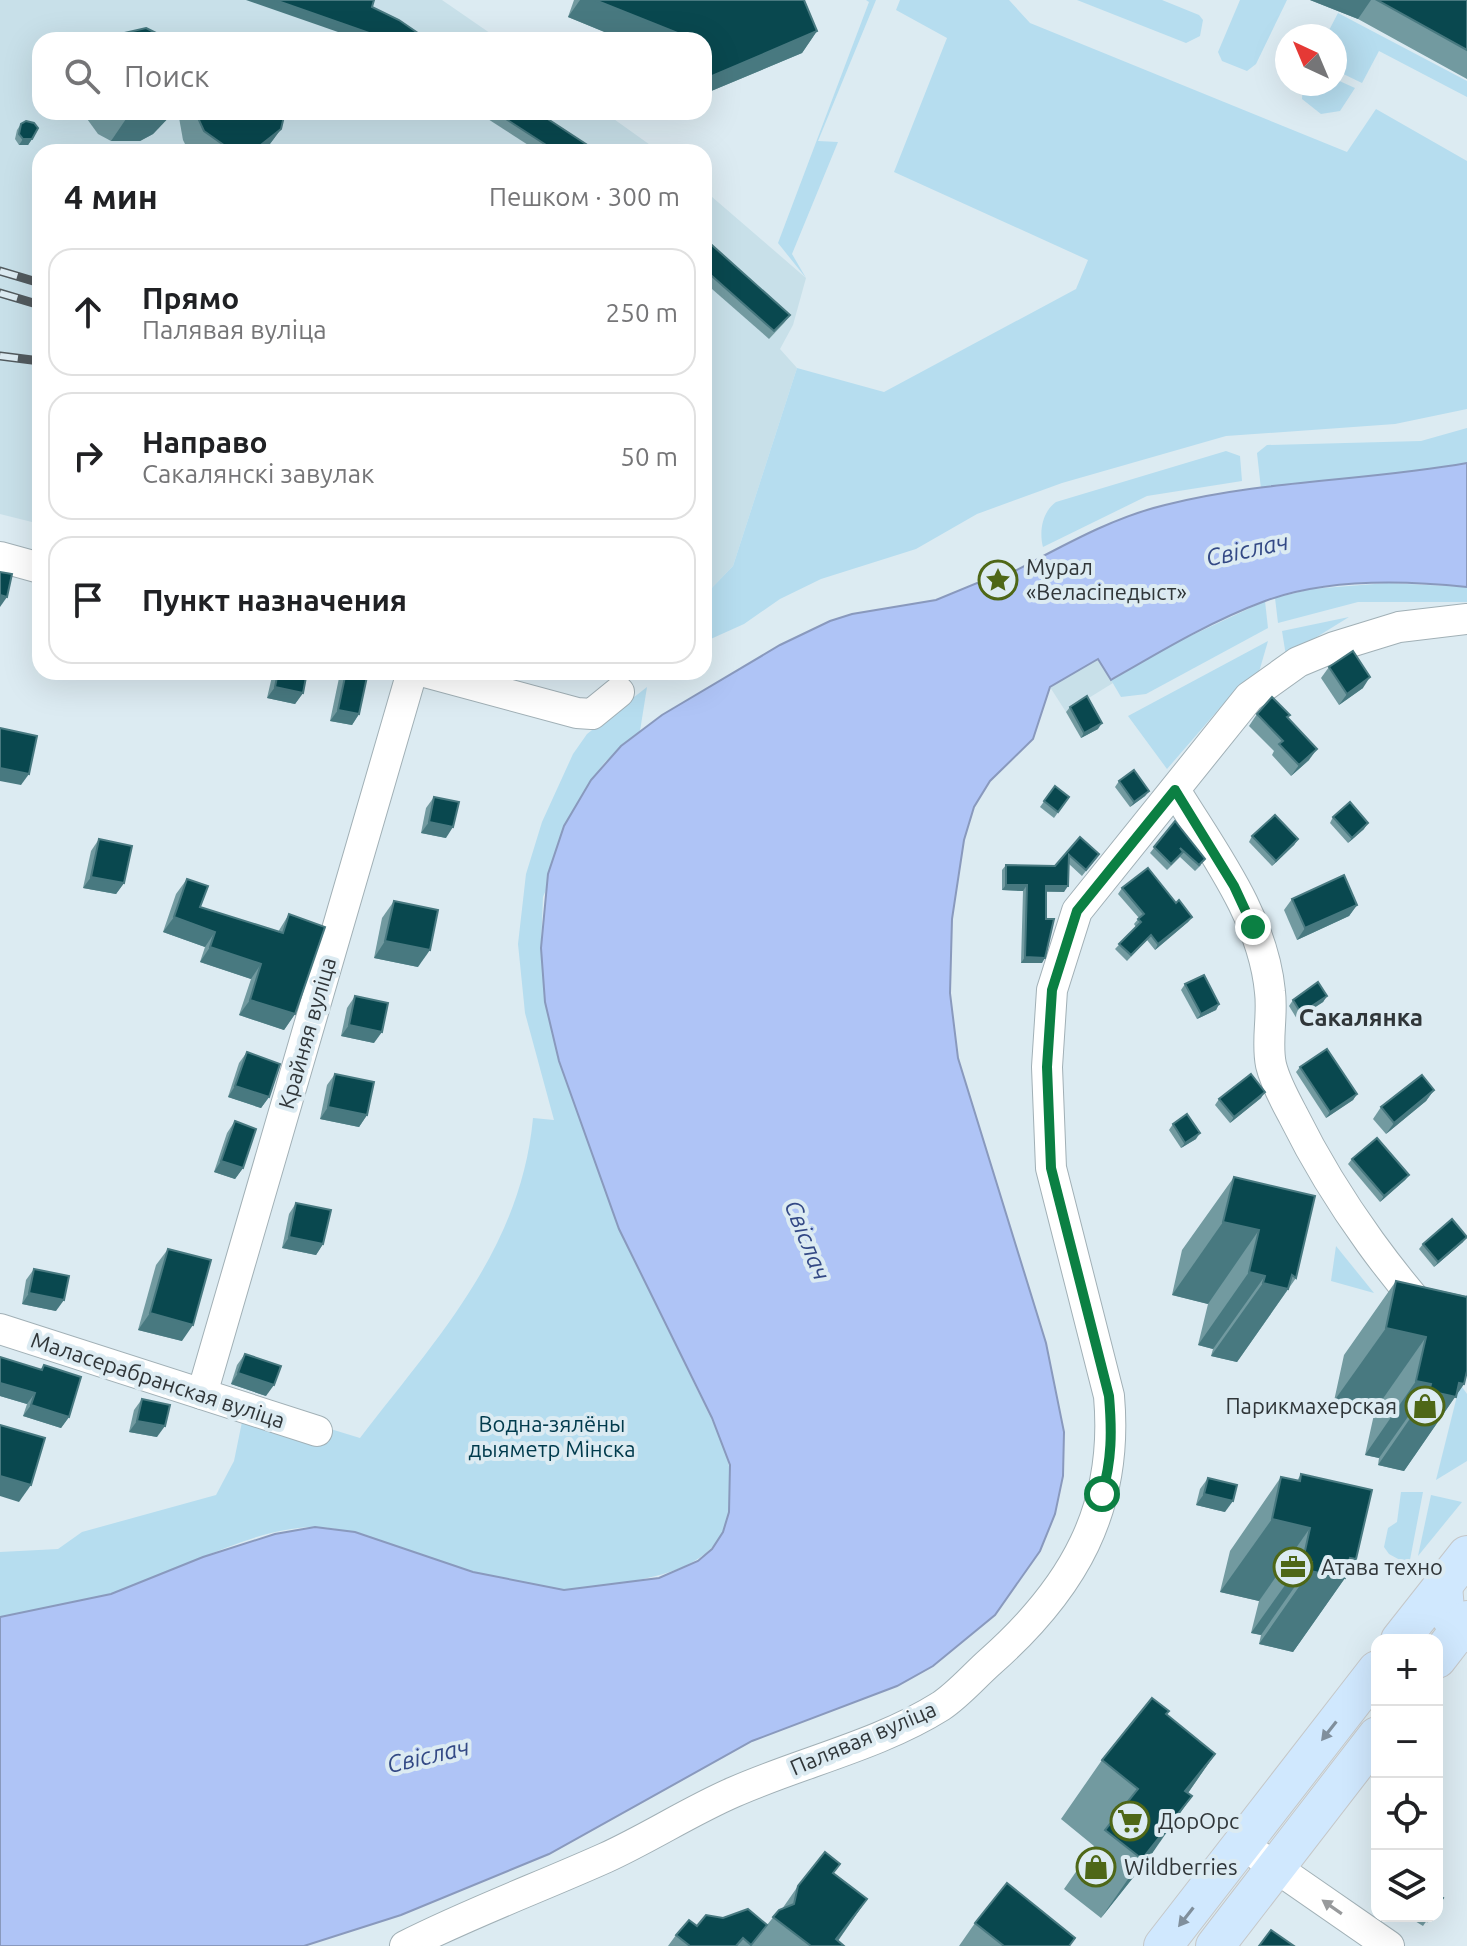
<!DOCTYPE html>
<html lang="ru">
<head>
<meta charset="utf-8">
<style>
  :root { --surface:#fff; --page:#f6f6f6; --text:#202124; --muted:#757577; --line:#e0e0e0 }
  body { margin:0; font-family:Ubuntu,sans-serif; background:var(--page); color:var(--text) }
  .controls { position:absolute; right:24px; bottom:24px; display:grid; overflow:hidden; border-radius:16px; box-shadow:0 8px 32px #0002 }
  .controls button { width:72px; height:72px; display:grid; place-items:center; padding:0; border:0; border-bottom:2px solid var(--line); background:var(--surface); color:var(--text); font:40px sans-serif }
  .compass { position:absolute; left:1275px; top:24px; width:72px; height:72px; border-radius:50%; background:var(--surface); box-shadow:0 8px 32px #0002; rotate:316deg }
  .stop { position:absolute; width:24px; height:24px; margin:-18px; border:6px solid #0b8043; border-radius:50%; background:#fff }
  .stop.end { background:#0b8043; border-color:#fff; box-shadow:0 2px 8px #0008 }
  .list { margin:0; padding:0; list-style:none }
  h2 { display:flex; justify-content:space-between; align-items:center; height:104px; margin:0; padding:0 32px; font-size:34px }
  h2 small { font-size:26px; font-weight:400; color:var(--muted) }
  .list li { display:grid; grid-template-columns:52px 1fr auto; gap:24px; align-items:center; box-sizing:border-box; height:128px; margin:0 16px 16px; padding:0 16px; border:2px solid var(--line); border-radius:24px }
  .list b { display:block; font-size:30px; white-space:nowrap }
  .list p { margin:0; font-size:26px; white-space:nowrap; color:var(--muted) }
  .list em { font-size:26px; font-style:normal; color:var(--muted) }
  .icon { flex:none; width:44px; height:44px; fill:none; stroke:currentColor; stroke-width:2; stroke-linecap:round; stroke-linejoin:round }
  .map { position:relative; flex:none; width:1467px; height:1946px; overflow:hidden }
  .search { position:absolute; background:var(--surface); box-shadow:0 8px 32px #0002; left:32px; top:32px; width:680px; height:88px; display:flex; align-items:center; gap:20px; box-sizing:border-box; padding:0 28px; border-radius:24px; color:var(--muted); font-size:30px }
  .panel { position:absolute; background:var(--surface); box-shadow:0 8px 32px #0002; left:32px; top:144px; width:680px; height:536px; border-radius:24px }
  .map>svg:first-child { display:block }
</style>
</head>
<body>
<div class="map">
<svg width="1467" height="1946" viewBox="0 0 1467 1946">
  <rect width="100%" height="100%" fill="#dcebf2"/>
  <!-- built -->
  <g fill="#c8e0e9">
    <path d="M0,0H442L500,40H40V112H604L660,152H40V524L0,514Z"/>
    <path d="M704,190L806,278L793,325L780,349L797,368L733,566L704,596Z"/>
    <path d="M1098,659L1113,683L1066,712L1050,687Z"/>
  </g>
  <!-- green -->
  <g fill="#b6ddef">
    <path d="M866,0H876L818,141L838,142L792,254L806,278L778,243L869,2Z"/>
    <path d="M900,0H1009L1030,23L1347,152L1376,109L1467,161V409L1395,424L1226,436L1062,483L977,514L916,549L821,579L780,599L744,624L704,642V596L733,566L797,368L884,392L1076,289L1088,260L894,172L947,38L896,10Z"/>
    <path d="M1077,0H1162L1199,15L1203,20L1200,36L1186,43Z"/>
    <path d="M1240,0H1287L1256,64L1247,71L1222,61L1218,52Z"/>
    <path d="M1338,13L1467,81V97L1379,51L1362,83L1335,70V36H1326Z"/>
    <path d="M1335,79L1355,88L1340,111L1321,114L1302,99L1303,84H1335Z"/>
    <path d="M1467,428V463L1406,474L1261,489L1257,453L1267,445L1421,441Z"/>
    <path d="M1226,451L1240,456L1242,481L1147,496L1043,547C1039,532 1042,512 1056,502Z"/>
    <path d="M1387,583L1467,587V602H1358L1278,623L1275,598L1311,589Z"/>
    <path d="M1265,601L1268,628L1146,694L1121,697L1111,680L1169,646Z"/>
    <path d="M1349,617L1286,656L1282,631Z"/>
    <path d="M1268,641L1259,672L1237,688L1167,769L1128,716Z"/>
    <path d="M647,687L640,731L605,762L591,780L543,897L541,948L545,1002L559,1061L619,1229L724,1445C752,1544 701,1573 612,1584C590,1586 569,1592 546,1589C505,1583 463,1570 423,1556C388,1545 351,1527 313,1527C255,1528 189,1565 135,1586C93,1602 45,1611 0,1617V1552L58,1549L82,1532L216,1495L234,1461L243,1417L324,1427L360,1438C437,1338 521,1249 533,1118L554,1120L525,1013L518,944L526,874L542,822L573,754L587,734Z"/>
    <path d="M1336,1246L1374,1293L1331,1281Z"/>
    <path d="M1460,1384L1467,1394V1461L1436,1480Z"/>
    <path d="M1401,1492H1423L1409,1565L1389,1554L1384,1547L1388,1528L1397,1522Z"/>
    <path d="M1431,1495L1462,1502L1418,1556Z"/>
  </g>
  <!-- water -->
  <path fill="#afc4f6" stroke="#8999bd" stroke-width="2" d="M1467,463V587C1402,580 1327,578 1265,601C1211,621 1161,651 1111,680L1098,659L1050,687L1033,739L990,781L974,807L964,840L952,919L950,993L958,1058L1046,1343L1064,1432L1063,1476L1055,1514L1040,1551L995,1615L933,1666L897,1686L752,1741L549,1854L401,1915L304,1946H0V1617L111,1594L203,1557L275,1534L315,1527L355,1532L473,1572L564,1590L659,1578L698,1561L712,1549L723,1532L729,1512L730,1465L712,1418L619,1229L559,1061L545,1002L541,948L548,874L564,826L591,780L621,746L662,715L780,645L830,621L852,614L936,600L977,583L987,585C1045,557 1102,520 1165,505C1263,480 1367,481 1467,463Z"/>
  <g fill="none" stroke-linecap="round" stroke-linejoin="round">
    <!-- minor casing -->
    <g stroke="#a1b0b6" stroke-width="32">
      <g id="minor">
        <path d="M0,557L40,568"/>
        <path d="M425,672L577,713L592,714L619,692"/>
        <path d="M1175,790C1213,852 1263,917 1270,992C1273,1016 1266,1042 1271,1065C1275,1082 1285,1100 1293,1115C1336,1202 1398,1287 1467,1356"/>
        <path d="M0,1329L317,1431"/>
        <path d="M202,1394L412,672"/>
        <path d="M1259,1856L1389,1946"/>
        <path d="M405,1946C470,1913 538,1888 605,1858C649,1838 690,1811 734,1792C802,1762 879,1745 941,1706C959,1694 975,1675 991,1661C1073,1588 1119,1509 1109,1396L1051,1168L1047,1067L1052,990L1077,911L1249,697L1298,662L1334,647L1399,627L1467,619"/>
      </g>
    </g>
    <!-- major casing -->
    <g stroke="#c5c7c8" stroke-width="40">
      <g id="major">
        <path d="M1443,1585L1445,1610L1460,1629"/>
        <path d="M1400,1640L1467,1555"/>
        <path d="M1437,1659L1467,1620"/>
        <path d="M1163,1946L1377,1670"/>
        <path d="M1215,1946L1377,1736"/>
      </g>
    </g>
    <!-- minor -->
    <use href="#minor" stroke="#fff" stroke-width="30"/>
    <!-- major -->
    <use href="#major" stroke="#d0e8fe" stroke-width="38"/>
    <!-- rail casing -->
    <g stroke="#525a5e" stroke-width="9">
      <g id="rail">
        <path d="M0,271L40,283"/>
        <path d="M0,293L40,305"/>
        <path d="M0,356L40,361"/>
      </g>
    </g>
    <!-- rail -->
    <use href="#rail" stroke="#dcebf2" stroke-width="6" stroke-dasharray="18" stroke-linecap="butt"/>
  </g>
  <!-- wall -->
  <g fill="#729aa0">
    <path d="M574,0H804L817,31L802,53L704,94V40H624L568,17Z"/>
    <path d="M1310,0H1467V79L1358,19Z"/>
    <path d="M82,112H174L153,134L140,141H111L98,134Z"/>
    <path d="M178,112H285L281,129L264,152H189L183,140Z"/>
    <path d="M477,112H537L598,152H539Z"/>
    <path d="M21,124L32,139L28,145H19L15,139L17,130Z"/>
    <path d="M704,238L790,315L784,323L769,339L704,282Z"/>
    <path d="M1329,667L1363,688L1339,705L1321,678Z"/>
    <path d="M273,672H307L303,693L295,704L267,698Z"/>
    <path d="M343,672H368L359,714L352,725L330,721L339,678Z"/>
    <path d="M1070,707L1098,729L1081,738L1066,712Z"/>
    <path d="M1257,714L1288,717L1309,760L1291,776L1272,755L1274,751L1249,726Z"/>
    <path d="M1119,781L1149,791L1145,796L1130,807L1115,787Z"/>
    <path d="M1055,786L1069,797L1054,818L1040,807Z"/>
    <path d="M434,797L446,838L421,833L426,808Z"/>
    <path d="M1333,817L1364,829L1348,843L1330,823Z"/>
    <path d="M1175,821L1201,865L1195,871L1180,857L1167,870L1150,853Z"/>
    <path d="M1252,836L1298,839L1294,845L1272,866L1249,842Z"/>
    <path d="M1080,837L1099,854L1082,876L1069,864L1064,892H1046L1042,963H1021L1023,891L1002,890V870L1006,865L1055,866Z"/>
    <path d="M99,839L124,883L116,894L83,888L91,851Z"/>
    <path d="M187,879L200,907L278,932L289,914L295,1014L284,1030L239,1015L251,979L200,962L205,947L163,932L176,894Z"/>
    <path d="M1122,888L1176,903L1192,917L1188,922L1155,950L1147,940L1127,961L1115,949L1136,927L1134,924L1139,918L1118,894Z"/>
    <path d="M1292,899L1357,905L1349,916L1297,940L1284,910Z"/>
    <path d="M394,901L418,967L374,958L382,918Z"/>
    <path d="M1185,984L1219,1004L1216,1010L1197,1019L1181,990Z"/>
    <path d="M355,996L374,1043L341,1036L347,1008Z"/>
    <path d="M1327,996L1323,1002L1297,1019L1289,1006L1293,1000Z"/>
    <path d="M247,1052L269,1097L261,1108L228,1097L239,1063Z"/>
    <path d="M1300,1067L1357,1094L1353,1100L1326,1118L1296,1072Z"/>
    <path d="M335,1074L367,1115L359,1127L320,1119L327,1085Z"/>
    <path d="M1434,1090L1426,1101L1386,1134L1373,1119L1381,1107Z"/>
    <path d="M1261,1098L1230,1123L1215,1105L1219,1099Z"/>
    <path d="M235,1121L243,1168L235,1179L214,1172L227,1133Z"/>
    <path d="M1173,1124L1196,1139L1181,1148L1169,1130Z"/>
    <path d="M1352,1159L1409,1175L1405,1180L1380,1202L1348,1164Z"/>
    <path d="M1234,1177L1296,1278L1237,1362L1211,1356L1213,1349L1198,1345L1208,1304L1172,1295L1182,1250Z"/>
    <path d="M296,1203L323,1244L316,1255L282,1248L289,1214Z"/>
    <path d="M1463,1242L1434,1267L1419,1249L1423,1244Z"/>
    <path d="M168,1249L182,1341L138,1330L156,1265Z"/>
    <path d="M34,1269L56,1311L22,1304L26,1280Z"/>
    <path d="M1396,1281L1466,1296L1467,1295V1371L1464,1384L1404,1471L1378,1465L1379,1458L1365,1455L1375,1410L1334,1401L1344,1355Z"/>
    <path d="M245,1354L266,1396L231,1384L237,1365Z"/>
    <path d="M0,1357L40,1370L44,1365L69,1417L61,1428L23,1416L27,1404L0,1396Z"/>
    <path d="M142,1399L157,1437L129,1432L134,1410Z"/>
    <path d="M1301,1474L1356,1559L1346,1574L1345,1578L1293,1652L1259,1644L1261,1635L1251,1633L1259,1601L1220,1592L1230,1551L1281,1477L1297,1481Z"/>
    <path d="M1208,1478L1225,1512L1196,1505L1200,1489Z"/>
    <path d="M1166,1714L1215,1754L1188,1793L1151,1855L1101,1918L1064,1889L1094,1846L1061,1819L1102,1760Z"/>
    <path d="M834,1873L867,1899L838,1941L844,1946H668L676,1935L697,1926L767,1925L779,1910L782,1909L798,1886Z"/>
    <path d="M1411,1916H1430L1423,1926L1410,1918Z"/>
    <path d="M975,1923L1070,1946H959Z"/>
  </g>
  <!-- shaded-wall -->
  <g fill="#487980">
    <path d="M246,0H275L375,35L371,40H361Z"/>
    <path d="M580,0H595L690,38L688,40H624L568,17Z"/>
    <path d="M1310,0H1371L1358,19Z"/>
    <path d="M817,31L802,53L704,94V80L705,79Z"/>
    <path d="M169,112H174L153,134L140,141H111L126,119Z"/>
    <path d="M281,129L264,152H225L228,148Z"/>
    <path d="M23,139H32L28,145H19Z"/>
    <path d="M0,595L7,597L0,607Z"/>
    <path d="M1370,677L1363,688L1339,705L1347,694Z"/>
    <path d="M275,687L303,693L295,704L267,698Z"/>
    <path d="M338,710L359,714L352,725L330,721Z"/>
    <path d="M1102,723L1098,729L1081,738L1084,733Z"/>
    <path d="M1317,749L1309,760L1291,776L1299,765Z"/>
    <path d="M0,768L29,774L21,785L0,781Z"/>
    <path d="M1149,791L1145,796L1130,807L1134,802Z"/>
    <path d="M429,822L453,827L446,838L421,833Z"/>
    <path d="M1368,823L1364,829L1348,843L1352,838Z"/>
    <path d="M1298,839L1294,845L1272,866L1276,861Z"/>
    <path d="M91,877L124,883L116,894L83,888Z"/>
    <path d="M1006,885H1027L1023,891L1002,890Z"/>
    <path d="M1046,886H1068L1064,892L1042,891Z"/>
    <path d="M1357,905L1349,916L1297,940L1305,928Z"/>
    <path d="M174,917L215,932L205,947L163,932Z"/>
    <path d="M1192,917L1188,922L1155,950L1158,944Z"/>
    <path d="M385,941L430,950L418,967L374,958Z"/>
    <path d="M210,947L261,964L251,979L200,962Z"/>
    <path d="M1025,957L1045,958L1042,963H1021Z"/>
    <path d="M1327,996L1323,1002L1297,1019L1301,1013Z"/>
    <path d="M250,1000L295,1014L284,1030L239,1015Z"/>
    <path d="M1219,1004L1216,1010L1197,1019L1201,1014Z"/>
    <path d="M349,1025L382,1032L374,1043L341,1036Z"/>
    <path d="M235,1086L269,1097L261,1108L228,1097Z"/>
    <path d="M1434,1090L1426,1101L1386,1134L1394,1123Z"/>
    <path d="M1265,1092L1261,1098L1230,1123L1234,1117Z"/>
    <path d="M1357,1094L1353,1100L1326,1118L1330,1112Z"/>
    <path d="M328,1107L367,1115L359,1127L320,1119Z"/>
    <path d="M1200,1133L1196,1139L1181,1148L1185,1143Z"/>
    <path d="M221,1161L243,1168L235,1179L214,1172Z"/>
    <path d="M1409,1175L1405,1180L1380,1202L1384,1196Z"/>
    <path d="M1223,1222L1259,1230L1208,1304L1172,1295Z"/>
    <path d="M289,1237L323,1244L316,1255L282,1248Z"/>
    <path d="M1467,1237L1463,1242L1434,1267L1438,1262Z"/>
    <path d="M1249,1272L1265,1276L1213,1349L1198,1345Z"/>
    <path d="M1263,1283L1288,1289L1237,1362L1211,1356Z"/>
    <path d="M29,1293L64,1300L56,1311L22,1304Z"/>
    <path d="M150,1313L193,1325L182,1341L138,1330Z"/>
    <path d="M1386,1328L1426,1337L1375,1410L1334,1401Z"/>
    <path d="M238,1373L274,1385L266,1396L231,1384Z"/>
    <path d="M1416,1381L1431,1384L1379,1458L1365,1455Z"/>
    <path d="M0,1383L35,1393L27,1404L0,1396Z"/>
    <path d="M1459,1383L1464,1384L1404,1471L1378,1465L1429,1391Z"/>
    <path d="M31,1405L69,1417L61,1428L23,1416Z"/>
    <path d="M137,1421L165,1426L157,1437L129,1432Z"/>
    <path d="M0,1476L31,1485L19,1502L0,1496Z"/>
    <path d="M1204,1494L1233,1501L1225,1512L1196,1505Z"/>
    <path d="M1272,1519L1310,1528L1259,1601L1220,1592Z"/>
    <path d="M1350,1558L1356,1559L1343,1578H1345L1293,1652L1259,1644L1310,1571Z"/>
    <path d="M1303,1560L1312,1562L1261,1635L1251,1633Z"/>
    <path d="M1215,1754L1174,1813L1185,1791Z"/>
    <path d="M1192,1796L1151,1855L1101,1918L1142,1859Z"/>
    <path d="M867,1899L834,1946L836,1939Z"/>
  </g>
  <!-- building -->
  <g fill="#09484f" stroke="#487980" stroke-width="2">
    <path d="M275,0H374L372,7L399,20L428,40H372L375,35Z"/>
    <path d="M595,0H804L817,31L705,79L704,76V40H690V38Z"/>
    <path d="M1377,0H1467V50Z"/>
    <path d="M146,28L170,40H112L116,35Z"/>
    <path d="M113,112H169L155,119H126Z"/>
    <path d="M197,112H285L281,129L257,148H228L204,131L198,118Z"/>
    <path d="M495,112H537L598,152H557Z"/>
    <path d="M26,121L34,123L38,128L32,139H23L19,134L21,124Z"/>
    <path d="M704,238L790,315L774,331L704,269Z"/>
    <path d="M0,572L12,574L7,597L0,595Z"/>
    <path d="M1353,651L1370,677L1347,694L1329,667Z"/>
    <path d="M278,672H307L303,693L275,687Z"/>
    <path d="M346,672H368L359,714L338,710Z"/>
    <path d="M1087,696L1102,723L1084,733L1070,707Z"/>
    <path d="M1272,697L1290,715L1287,717L1317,749L1299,765L1279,744L1283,741L1257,714Z"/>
    <path d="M0,728L37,736L29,774L0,768Z"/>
    <path d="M1134,770L1149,791L1134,802L1119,781Z"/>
    <path d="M1055,786L1069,797L1058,812L1044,801Z"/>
    <path d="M434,797L459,802L453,827L429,822Z"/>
    <path d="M1350,802L1368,823L1352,838L1333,817Z"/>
    <path d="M1275,815L1298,839L1276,861L1252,836Z"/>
    <path d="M1175,821L1205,859L1199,865L1180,848L1183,852L1171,864L1154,847Z"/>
    <path d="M1080,837L1099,854L1086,870L1069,855L1068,886H1046V919H1054L1045,958L1025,957L1027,885H1006V865L1055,866Z"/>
    <path d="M99,839L132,846L124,883L91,877Z"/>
    <path d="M1148,868L1176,903L1179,900L1192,917L1158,944L1151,935L1131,955L1119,944L1141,922L1138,919L1144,914L1122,888Z"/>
    <path d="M1344,875L1357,905L1305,928L1292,899Z"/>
    <path d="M187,879L208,886L200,907L283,933L289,914L325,927L295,1014L250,1000L261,964L210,947L215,932L174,917Z"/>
    <path d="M394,901L438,910L430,950L385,941Z"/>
    <path d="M1204,975L1219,1004L1201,1014L1185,984Z"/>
    <path d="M1318,982L1327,996L1301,1013L1293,1000Z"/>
    <path d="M355,996L388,1003L382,1032L349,1025Z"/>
    <path d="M1327,1049L1357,1094L1330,1112L1300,1067Z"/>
    <path d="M247,1052L280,1064L269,1097L235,1086Z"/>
    <path d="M335,1074L374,1082L367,1115L328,1107Z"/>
    <path d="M1251,1074L1265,1092L1234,1117L1219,1099Z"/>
    <path d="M1422,1075L1434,1090L1394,1123L1381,1107Z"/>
    <path d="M1187,1114L1200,1133L1185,1143L1173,1124Z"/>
    <path d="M235,1121L256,1129L243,1168L221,1161Z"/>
    <path d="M1377,1138L1409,1175L1384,1196L1352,1159Z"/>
    <path d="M1234,1177L1315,1196L1296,1278L1292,1275L1288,1289L1263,1283L1265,1276L1249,1272L1259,1230L1223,1222Z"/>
    <path d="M296,1203L331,1210L323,1244L289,1237Z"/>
    <path d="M1452,1219L1467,1237L1438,1262L1423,1244Z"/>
    <path d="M168,1249L211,1260L193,1325L150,1313Z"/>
    <path d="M34,1269L69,1276L64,1300L29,1293Z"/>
    <path d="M1396,1281L1467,1297V1371L1464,1384L1459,1383L1456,1397L1429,1391L1431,1384L1416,1381L1426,1337L1386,1328Z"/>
    <path d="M245,1354L281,1366L274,1385L238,1373Z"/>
    <path d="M0,1357L42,1370L44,1365L81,1377L69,1417L31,1405L35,1393L0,1383Z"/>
    <path d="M142,1399L170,1405L165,1426L137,1421Z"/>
    <path d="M0,1425L45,1438L31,1485L0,1476Z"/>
    <path d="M1301,1474L1372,1490L1356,1559L1350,1558L1345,1578L1310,1571L1312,1562L1303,1560L1310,1528L1272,1519L1281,1477L1300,1481Z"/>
    <path d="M1208,1478L1237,1485L1233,1501L1204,1494Z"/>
    <path d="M1152,1698L1169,1711L1166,1714L1215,1754L1185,1791L1192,1796L1142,1859L1105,1830L1138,1789L1102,1760Z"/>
    <path d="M825,1852L840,1864L833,1873L867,1899L836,1939L844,1946H811L773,1917L779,1910L794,1904L798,1886Z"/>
    <path d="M1007,1883L1075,1938L1069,1946H1004L975,1923Z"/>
    <path d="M1437,1894L1443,1898L1437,1906Z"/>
    <path d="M748,1909L767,1925L751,1945L743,1938L736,1946H690L676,1935L689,1920L697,1926L706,1915L723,1918Z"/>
    <path d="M1420,1916H1430L1427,1921Z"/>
    <path d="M1271,1930L1294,1946H1259Z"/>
  </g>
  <!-- one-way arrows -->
  <defs><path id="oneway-solid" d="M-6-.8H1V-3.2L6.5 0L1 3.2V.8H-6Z" transform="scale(2)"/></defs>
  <g fill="#808f9c">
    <use href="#oneway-solid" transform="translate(1329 1731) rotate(128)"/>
    <use href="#oneway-solid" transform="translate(1186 1917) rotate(128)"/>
  </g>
  <use fill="#989a9c" href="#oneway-solid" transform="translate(1332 1907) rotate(-145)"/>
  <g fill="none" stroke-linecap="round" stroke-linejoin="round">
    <!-- route -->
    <path stroke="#0b8043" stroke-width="10" d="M1102,1494C1112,1460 1112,1431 1109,1396L1051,1168L1047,1067L1052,990L1077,911L1175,790L1234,886L1253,927"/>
  </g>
  <!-- icons -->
  <defs>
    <g id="sight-ring" transform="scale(2)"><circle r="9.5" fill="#dcebf2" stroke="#4e6717" stroke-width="1.5"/><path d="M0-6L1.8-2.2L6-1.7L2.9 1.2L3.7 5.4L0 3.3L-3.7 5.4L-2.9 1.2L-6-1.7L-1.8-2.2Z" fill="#4e6717"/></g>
    <g id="shop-ring" transform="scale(2)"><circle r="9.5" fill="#dcebf2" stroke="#4e6717" stroke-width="1.5"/><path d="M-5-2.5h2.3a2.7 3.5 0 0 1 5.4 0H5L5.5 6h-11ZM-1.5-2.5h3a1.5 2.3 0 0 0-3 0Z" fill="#4e6717"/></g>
    <g id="office-ring" transform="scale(2)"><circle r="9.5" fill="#dcebf2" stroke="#4e6717" stroke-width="1.5"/><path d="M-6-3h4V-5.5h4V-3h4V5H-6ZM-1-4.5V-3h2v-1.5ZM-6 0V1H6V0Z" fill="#4e6717"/></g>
    <g id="supermarket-ring" transform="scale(2)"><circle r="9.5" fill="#dcebf2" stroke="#4e6717" stroke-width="1.5"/><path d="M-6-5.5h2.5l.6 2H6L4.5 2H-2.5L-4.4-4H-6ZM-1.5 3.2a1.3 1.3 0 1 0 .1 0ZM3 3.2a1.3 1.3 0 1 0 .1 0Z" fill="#4e6717"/></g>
  </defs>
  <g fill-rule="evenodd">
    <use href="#sight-ring" x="998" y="580"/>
    <use href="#shop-ring" x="1425" y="1406"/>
    <use href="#office-ring" x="1293" y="1567"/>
    <use href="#supermarket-ring" x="1130" y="1821"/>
    <use href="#shop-ring" x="1096" y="1867"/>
  </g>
  <g text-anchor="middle" stroke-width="8" stroke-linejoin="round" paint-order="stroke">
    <!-- poi labels -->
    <g font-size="22" fill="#303639" stroke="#dcebf2" text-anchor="start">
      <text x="1026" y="575">Мурал<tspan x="1026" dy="25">«Веласіпедыст»</tspan></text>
      <text x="1397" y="1414" text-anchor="end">Парикмахерская</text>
      <text x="1321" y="1575">Атава техно</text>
      <text x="1158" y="1829">ДорОрс</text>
      <text x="1124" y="1875">Wildberries</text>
    </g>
    <!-- street labels -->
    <g font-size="22" fill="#303639" stroke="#dcebf2">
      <text transform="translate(307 1033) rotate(-74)" y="8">Крайняя вуліца</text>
      <text transform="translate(158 1380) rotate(18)" y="8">Маласерабранская вуліца</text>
      <text transform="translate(863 1738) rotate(-23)" y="8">Палявая вуліца</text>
    </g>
    <!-- park labels -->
    <g font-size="22" fill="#003a4c" stroke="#dcebf2">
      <text x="552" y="1432">Водна-зялёны<tspan x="552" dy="25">дыяметр Мінска</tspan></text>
    </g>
    <!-- water labels -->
    <g font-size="24" font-style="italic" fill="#334985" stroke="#dcebf2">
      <text transform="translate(1247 550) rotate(-12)" y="8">Свіслач</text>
      <text transform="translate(807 1240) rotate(68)" y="8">Свіслач</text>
      <text transform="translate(428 1756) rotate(-13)" y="8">Свіслач</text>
    </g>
    <!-- neighbourhood labels -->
    <g font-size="24" font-weight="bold" fill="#303639" stroke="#dcebf2">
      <text x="1361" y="1026">Сакалянка</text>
    </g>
  </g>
</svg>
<div class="controls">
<button>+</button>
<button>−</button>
<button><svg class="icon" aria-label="locate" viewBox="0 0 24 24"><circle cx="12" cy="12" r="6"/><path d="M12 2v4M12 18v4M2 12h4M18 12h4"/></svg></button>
<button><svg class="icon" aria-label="layers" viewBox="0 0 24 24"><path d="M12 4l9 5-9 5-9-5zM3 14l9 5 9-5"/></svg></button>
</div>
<svg class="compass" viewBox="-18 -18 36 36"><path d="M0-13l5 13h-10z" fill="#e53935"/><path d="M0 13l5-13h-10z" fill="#757577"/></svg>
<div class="stop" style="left:1102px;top:1494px"></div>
<div class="stop end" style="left:1253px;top:927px"></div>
<div class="search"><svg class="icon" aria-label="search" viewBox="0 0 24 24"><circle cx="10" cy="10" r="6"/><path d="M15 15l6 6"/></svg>Поиск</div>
<section class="panel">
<h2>4 мин<small>Пешком · 300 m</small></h2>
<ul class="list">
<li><svg class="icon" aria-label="ahead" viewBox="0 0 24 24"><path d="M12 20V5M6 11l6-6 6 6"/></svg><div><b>Прямо</b><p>Палявая вуліца</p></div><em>250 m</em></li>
<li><svg class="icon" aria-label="right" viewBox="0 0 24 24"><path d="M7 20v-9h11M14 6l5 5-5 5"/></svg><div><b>Направо</b><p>Сакалянскі завулак</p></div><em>50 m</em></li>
<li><svg class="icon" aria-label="arrive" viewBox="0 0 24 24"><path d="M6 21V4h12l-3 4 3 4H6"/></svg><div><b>Пункт назначения</b></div></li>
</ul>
</section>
</div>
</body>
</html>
